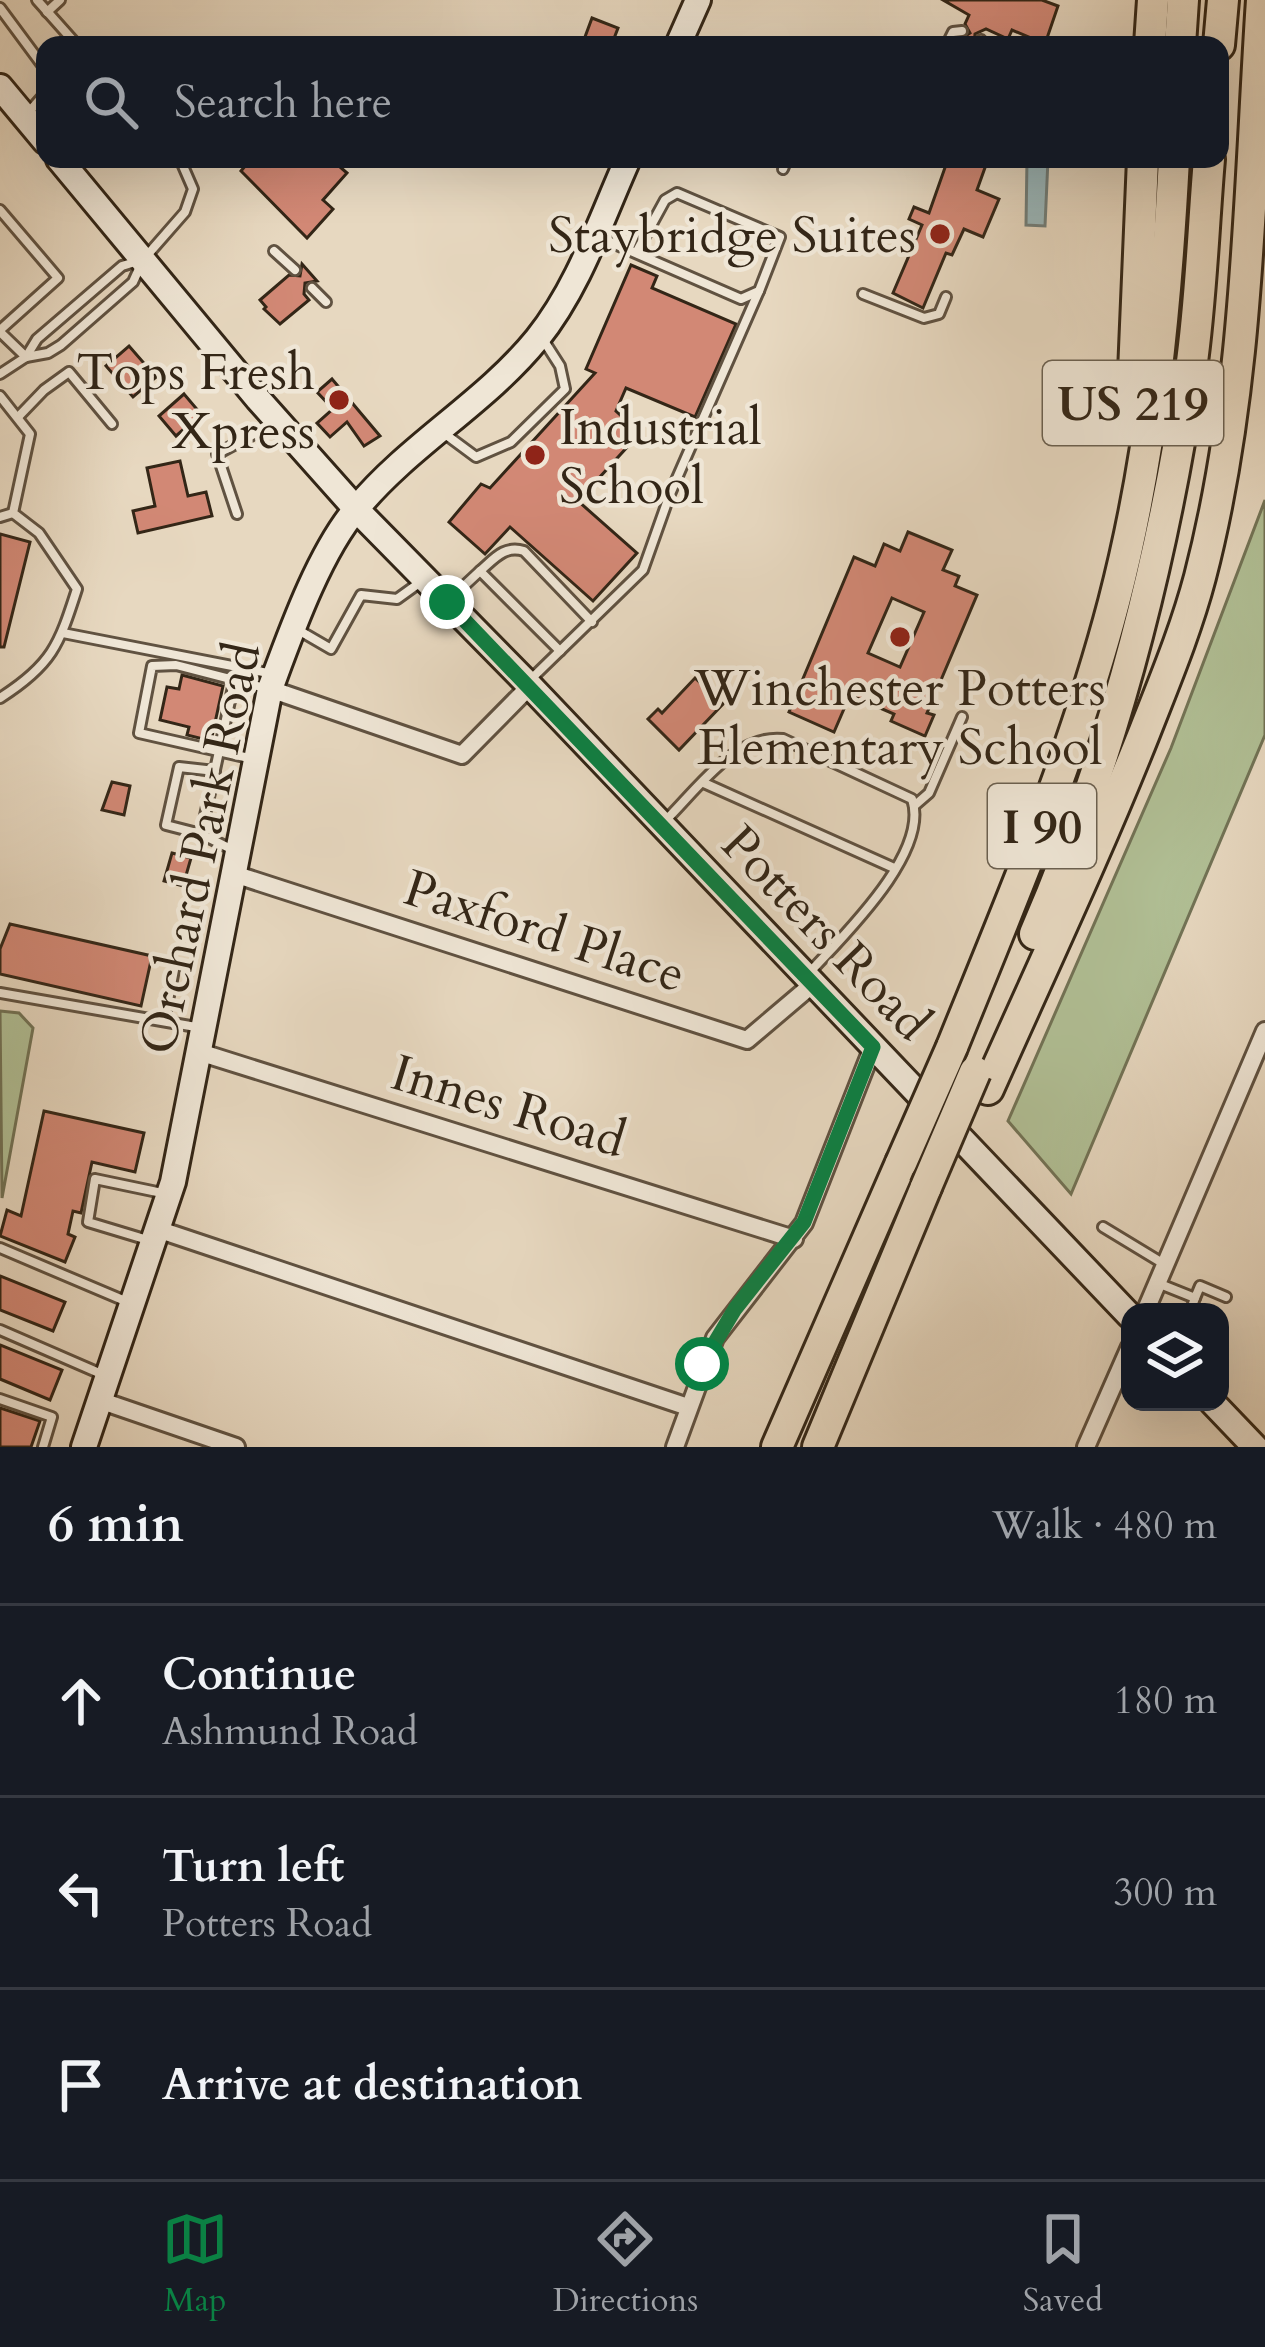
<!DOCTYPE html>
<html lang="en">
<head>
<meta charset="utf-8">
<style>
  :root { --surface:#171b24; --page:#242831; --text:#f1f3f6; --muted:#9ea1a6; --line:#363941; --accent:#0b8043 }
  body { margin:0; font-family:Cardo,serif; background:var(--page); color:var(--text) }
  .controls { position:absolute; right:36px; bottom:36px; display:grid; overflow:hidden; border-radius:24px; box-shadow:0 12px 48px #0002 }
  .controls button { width:108px; height:108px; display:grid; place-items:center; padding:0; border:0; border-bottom:3px solid var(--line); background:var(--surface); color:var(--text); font:60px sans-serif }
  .stop { position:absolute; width:36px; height:36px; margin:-27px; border:9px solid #0b8043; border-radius:50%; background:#fff }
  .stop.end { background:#0b8043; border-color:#fff; box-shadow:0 3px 12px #0008 }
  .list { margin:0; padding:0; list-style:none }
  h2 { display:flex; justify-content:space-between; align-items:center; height:156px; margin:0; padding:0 48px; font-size:51px }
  h2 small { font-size:39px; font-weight:400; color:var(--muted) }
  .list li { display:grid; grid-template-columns:78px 1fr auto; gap:36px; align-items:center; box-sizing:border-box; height:192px; padding:0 48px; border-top:3px solid var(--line) }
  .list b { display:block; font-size:45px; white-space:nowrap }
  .list p { margin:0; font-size:39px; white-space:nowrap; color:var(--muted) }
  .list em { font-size:39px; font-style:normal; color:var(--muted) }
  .icon { flex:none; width:66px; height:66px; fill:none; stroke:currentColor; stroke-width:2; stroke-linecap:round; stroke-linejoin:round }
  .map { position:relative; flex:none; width:1265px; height:1447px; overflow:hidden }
  .search { position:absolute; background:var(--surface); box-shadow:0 12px 48px #0002; left:36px; right:36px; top:36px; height:132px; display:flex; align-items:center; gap:30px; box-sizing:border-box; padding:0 42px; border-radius:24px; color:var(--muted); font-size:45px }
  .sheet { height:732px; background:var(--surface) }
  nav { display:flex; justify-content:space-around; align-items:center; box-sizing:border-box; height:168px; border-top:3px solid var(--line); background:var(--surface); font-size:33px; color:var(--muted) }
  nav a { display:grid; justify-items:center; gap:6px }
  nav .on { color:var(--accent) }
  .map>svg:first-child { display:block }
</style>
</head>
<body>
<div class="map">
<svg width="1265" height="1447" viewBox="0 0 1265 1447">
  <rect width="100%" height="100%" fill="#e7d8c0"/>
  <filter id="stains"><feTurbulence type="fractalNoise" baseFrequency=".00167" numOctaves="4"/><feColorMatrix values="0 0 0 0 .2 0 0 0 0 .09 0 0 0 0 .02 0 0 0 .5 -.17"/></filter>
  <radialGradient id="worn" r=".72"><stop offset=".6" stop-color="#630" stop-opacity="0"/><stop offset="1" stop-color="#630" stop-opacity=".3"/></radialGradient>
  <!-- green -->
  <g fill="#b1c096" stroke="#727356" stroke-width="3">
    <path d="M1265,500V735L1071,1194L1008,1121L1171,748Z"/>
    <path d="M0,1011L19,1013L33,1028L2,1198Z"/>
  </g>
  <!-- water -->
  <path fill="#9ab8bc" stroke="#717e7a" stroke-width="3" d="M1027,159H1048L1045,226L1026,225Z"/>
  <!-- building -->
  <g fill="#d28875" stroke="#332617" stroke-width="3" fill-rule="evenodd">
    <path d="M943,0H1042L1058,6L1045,44L1012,30L1008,39L986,29L975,34L974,45L961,39L970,33L965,24L969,15Z"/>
    <path d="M592,18L618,28L613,41L606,38L603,45H582Z"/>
    <path d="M251,159H331L347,173L323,200L333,209L307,238L241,171Z"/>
    <path d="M948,159L987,162L977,190L999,199L983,237L964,229L952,255L946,253L923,308L893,293L922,225L909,219L914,207L929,213Z"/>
    <path d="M302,264L317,281L305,283L304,294L309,300L280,324L264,309L266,307L260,300L289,275L300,276Z"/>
    <path d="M631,265L657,276L652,288L736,324L695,417L626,388L616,411L640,433L578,501L637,553L593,601L510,527L485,554L449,522L481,484L490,488L595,373L586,369Z"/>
    <path d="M129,346L156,377L133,397L106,366Z"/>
    <path d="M332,379L380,436L364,446L347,422L330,437L317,423L333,409L317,392Z"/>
    <path d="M184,394L201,414L176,436L159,416Z"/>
    <path d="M180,461L188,496L206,492L212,516L138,533L133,511L155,506L147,468Z"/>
    <path d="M908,532L952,550L943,570L959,576L955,586L977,595L927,713L934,715L925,736L891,721L894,714L850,695L834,732L789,712L854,557L875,566L884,544L900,551ZM892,598L924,612L900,667L868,653Z"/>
    <path d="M0,534L30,542L4,647H0Z"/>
    <path d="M182,675L223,686L211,741L187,735L189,727L160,720L167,687L179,689Z"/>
    <path d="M695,678L723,704L679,750L648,719L658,709L662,713Z"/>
    <path d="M112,782L130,786L124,815L102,810Z"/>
    <path d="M172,853L191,858L183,886L164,881Z"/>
    <path d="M10,924L152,956L141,1006L0,974V949Z"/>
    <path d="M44,1111L144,1133L135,1172L92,1162L81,1213L73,1211L68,1234L75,1237L65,1262L0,1236L7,1210L21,1216Z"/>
    <path d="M0,1276L65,1302L53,1331L0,1310Z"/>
    <path d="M0,1345L62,1370L50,1400L0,1379Z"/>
    <path d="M0,1408L40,1421L31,1447H0Z"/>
  </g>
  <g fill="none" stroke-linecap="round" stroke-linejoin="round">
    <!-- lane casing -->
    <g stroke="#605241" stroke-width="14">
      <g id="lane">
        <path d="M37,0L77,45"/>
        <path d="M0,8L43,66L45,77"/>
        <path d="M47,12L60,0"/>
        <path d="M981,40L985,45"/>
        <path d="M948,42L953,32L962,31"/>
        <path d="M28,113L43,96L45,85"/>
        <path d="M783,169L787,159"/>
        <path d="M0,210L58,278L0,330"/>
        <path d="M601,238L741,299L759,291L780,237L677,193L665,200L636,253"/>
        <path d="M274,251L295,270"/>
        <path d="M312,288L326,302"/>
        <path d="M863,294L924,318L939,314L946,297"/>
        <path d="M0,332L26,357"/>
        <path d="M26,357L37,339L122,266L135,262"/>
        <path d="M0,374L26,357L48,353L61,345L133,282L143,260L185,212L193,189L180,159"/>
        <path d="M0,396L30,434L13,513L39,533L77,589C59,645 52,665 0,698"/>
        <path d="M19,416L44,390L69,372L112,424"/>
        <path d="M445,434L476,457L511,442L565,389L560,366L544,341"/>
        <path d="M237,514L217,454L271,425"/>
        <path d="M0,517L13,513"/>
        <path d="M480,571C494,559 504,545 524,551L592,622"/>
        <path d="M450,599L480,571L560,651"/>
        <path d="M300,631L331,649L361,595L397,599L422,581"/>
        <path d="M63,633L273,674"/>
        <path d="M528,682L643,570L670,494L759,291"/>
        <path d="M249,758L139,733L152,666L176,665L265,688"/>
        <path d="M215,771L179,767L166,825L201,834L231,849"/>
        <path d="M704,783L894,868"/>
        <path d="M914,806L929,793L962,717"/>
        <path d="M664,822C697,790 734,734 783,739L912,799C930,852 845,934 811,971"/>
        <path d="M201,834L235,678"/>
        <path d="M0,993L196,1027"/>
        <path d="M164,1021L174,970"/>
        <path d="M1103,1227L1164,1264"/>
        <path d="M151,1241L88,1222L95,1179L162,1193"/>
        <path d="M0,1248L130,1303"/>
        <path d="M1160,1284L1195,1298L1190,1312"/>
        <path d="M1195,1298L1200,1286L1226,1297"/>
        <path d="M0,1330L106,1376"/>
        <path d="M0,1399L52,1417L43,1447"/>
      </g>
    </g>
    <!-- street casing -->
    <g stroke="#605241" stroke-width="22">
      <g id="street">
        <path d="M270,689L462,755L530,686"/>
        <path d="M234,874L747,1040L813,984"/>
        <path d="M199,1052L794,1239"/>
        <path d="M157,1229L688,1407"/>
        <path d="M1145,1312L1265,1031"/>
        <path d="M99,1400L236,1447"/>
        <path d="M675,1447L715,1338L804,1223L873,1047"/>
        <path d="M1086,1447L1130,1347"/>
      </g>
    </g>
    <!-- secondary casing -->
    <g stroke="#332617" stroke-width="30">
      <g id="secondary">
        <path d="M678,45L698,0"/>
        <path d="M0,87L45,141"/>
        <path d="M59,159L258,399L356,509L530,686L1130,1316"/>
        <path d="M1212,1402L1255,1447"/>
        <path d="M84,1447L173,1182L270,689C290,635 319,552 357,508C410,444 485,403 537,339C579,287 601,219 628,159"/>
      </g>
    </g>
    <!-- highway casing -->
    <g stroke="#332617" stroke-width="36">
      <g id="highway">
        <path d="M1150,45L1153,0"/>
        <path d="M1180,45L1183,0"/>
        <path d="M1219,45L1223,0"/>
        <path d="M1132,420L1143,159"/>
        <path d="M1035,934C1113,754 1162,564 1191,369C1201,300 1203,229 1209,159"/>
        <path d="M952,1047C1011,901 1074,755 1114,602C1152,456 1166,308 1174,159"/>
        <path d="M988,1089C1041,970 1097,852 1145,731C1165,680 1186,630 1200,577C1249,389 1249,193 1262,0"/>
        <path d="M777,1447L901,1163"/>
        <path d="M818,1447L926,1187"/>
      </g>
    </g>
    <!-- lane -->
    <use href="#lane" stroke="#efe6d6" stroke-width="8"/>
    <!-- street -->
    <use href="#street" stroke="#efe6d6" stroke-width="16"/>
    <!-- secondary -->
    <use href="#secondary" stroke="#efe6d6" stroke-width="24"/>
    <!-- highway -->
    <use href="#highway" stroke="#e7d8c0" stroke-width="30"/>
    <!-- highway-bridge casing -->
    <g stroke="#332617" stroke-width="36" stroke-linecap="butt">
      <g id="highway-bridge">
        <path d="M901,1163L952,1047"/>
        <path d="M926,1187L975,1072"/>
      </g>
    </g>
    <!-- highway-bridge -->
    <use href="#highway-bridge" stroke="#e7d8c0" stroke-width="30"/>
  </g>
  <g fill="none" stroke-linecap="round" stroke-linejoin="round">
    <!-- route -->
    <path stroke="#0b8043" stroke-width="15" d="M447,602L873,1047L804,1222L735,1309L702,1364"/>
  </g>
  <!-- markers -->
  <g fill="#8f2418" stroke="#efe6d6" stroke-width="4.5">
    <circle cx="940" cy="234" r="12"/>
    <circle cx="339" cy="400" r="12"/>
    <circle cx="535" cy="455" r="12"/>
    <circle cx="900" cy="637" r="12"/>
  </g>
  <g text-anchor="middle" stroke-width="9" stroke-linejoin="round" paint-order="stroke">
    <!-- shield labels -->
    <g fill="#efe6d6" stroke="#6b6050" stroke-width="3">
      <rect x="1043" y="361" width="180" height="84" rx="9"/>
      <rect x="988" y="784" width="108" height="84" rx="9"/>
    </g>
    <g font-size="48" font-weight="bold" fill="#332617">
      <text x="1133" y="420">US 219</text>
      <text x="1042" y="843">I 90</text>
    </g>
    <!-- poi labels -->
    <g font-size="51" fill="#332617" stroke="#efe6d6" text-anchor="end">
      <text x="916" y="252">Staybridge Suites</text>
      <text x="315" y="389">Tops Fresh<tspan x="315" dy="59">Xpress</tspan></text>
      <text x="559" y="444" text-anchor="start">Industrial<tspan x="559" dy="59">School</tspan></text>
      <text x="900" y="705" text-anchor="middle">Winchester Potters<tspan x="900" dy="59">Elementary School</tspan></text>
    </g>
    <!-- street labels -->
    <g font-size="51" fill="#332617" stroke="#efe6d6">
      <text transform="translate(199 848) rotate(-78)" y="18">Orchard Park Road</text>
      <text transform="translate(545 930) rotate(18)" y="18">Paxford Place</text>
      <text transform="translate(827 932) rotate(46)" y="18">Potters Road</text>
      <text transform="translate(509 1105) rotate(17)" y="18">Innes Road</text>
    </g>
  </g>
  <rect width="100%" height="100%" filter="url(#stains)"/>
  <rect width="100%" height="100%" fill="url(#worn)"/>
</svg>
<div class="controls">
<button><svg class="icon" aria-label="layers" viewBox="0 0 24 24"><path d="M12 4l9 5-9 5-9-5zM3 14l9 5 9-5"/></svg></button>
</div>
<div class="stop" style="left:702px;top:1364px"></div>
<div class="stop end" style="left:447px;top:602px"></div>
<div class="search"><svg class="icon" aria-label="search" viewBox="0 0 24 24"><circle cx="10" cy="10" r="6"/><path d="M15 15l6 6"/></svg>Search here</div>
</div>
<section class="sheet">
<h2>6 min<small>Walk · 480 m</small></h2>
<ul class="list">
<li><svg class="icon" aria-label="ahead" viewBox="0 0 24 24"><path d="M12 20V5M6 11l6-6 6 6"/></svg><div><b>Continue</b><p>Ashmund Road</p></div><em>180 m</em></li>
<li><svg class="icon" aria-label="left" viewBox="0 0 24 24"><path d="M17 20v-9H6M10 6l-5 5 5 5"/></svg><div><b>Turn left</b><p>Potters Road</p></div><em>300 m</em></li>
<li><svg class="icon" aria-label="arrive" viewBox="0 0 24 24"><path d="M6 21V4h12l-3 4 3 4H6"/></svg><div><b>Arrive at destination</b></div></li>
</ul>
</section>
<nav>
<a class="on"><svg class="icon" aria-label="map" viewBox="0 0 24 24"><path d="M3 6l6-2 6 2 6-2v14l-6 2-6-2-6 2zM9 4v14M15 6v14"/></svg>Map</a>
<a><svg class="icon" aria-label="directions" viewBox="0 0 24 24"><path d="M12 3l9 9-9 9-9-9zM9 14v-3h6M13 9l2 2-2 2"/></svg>Directions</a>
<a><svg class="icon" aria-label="saved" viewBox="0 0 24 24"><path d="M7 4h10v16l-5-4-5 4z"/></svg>Saved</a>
</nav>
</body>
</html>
